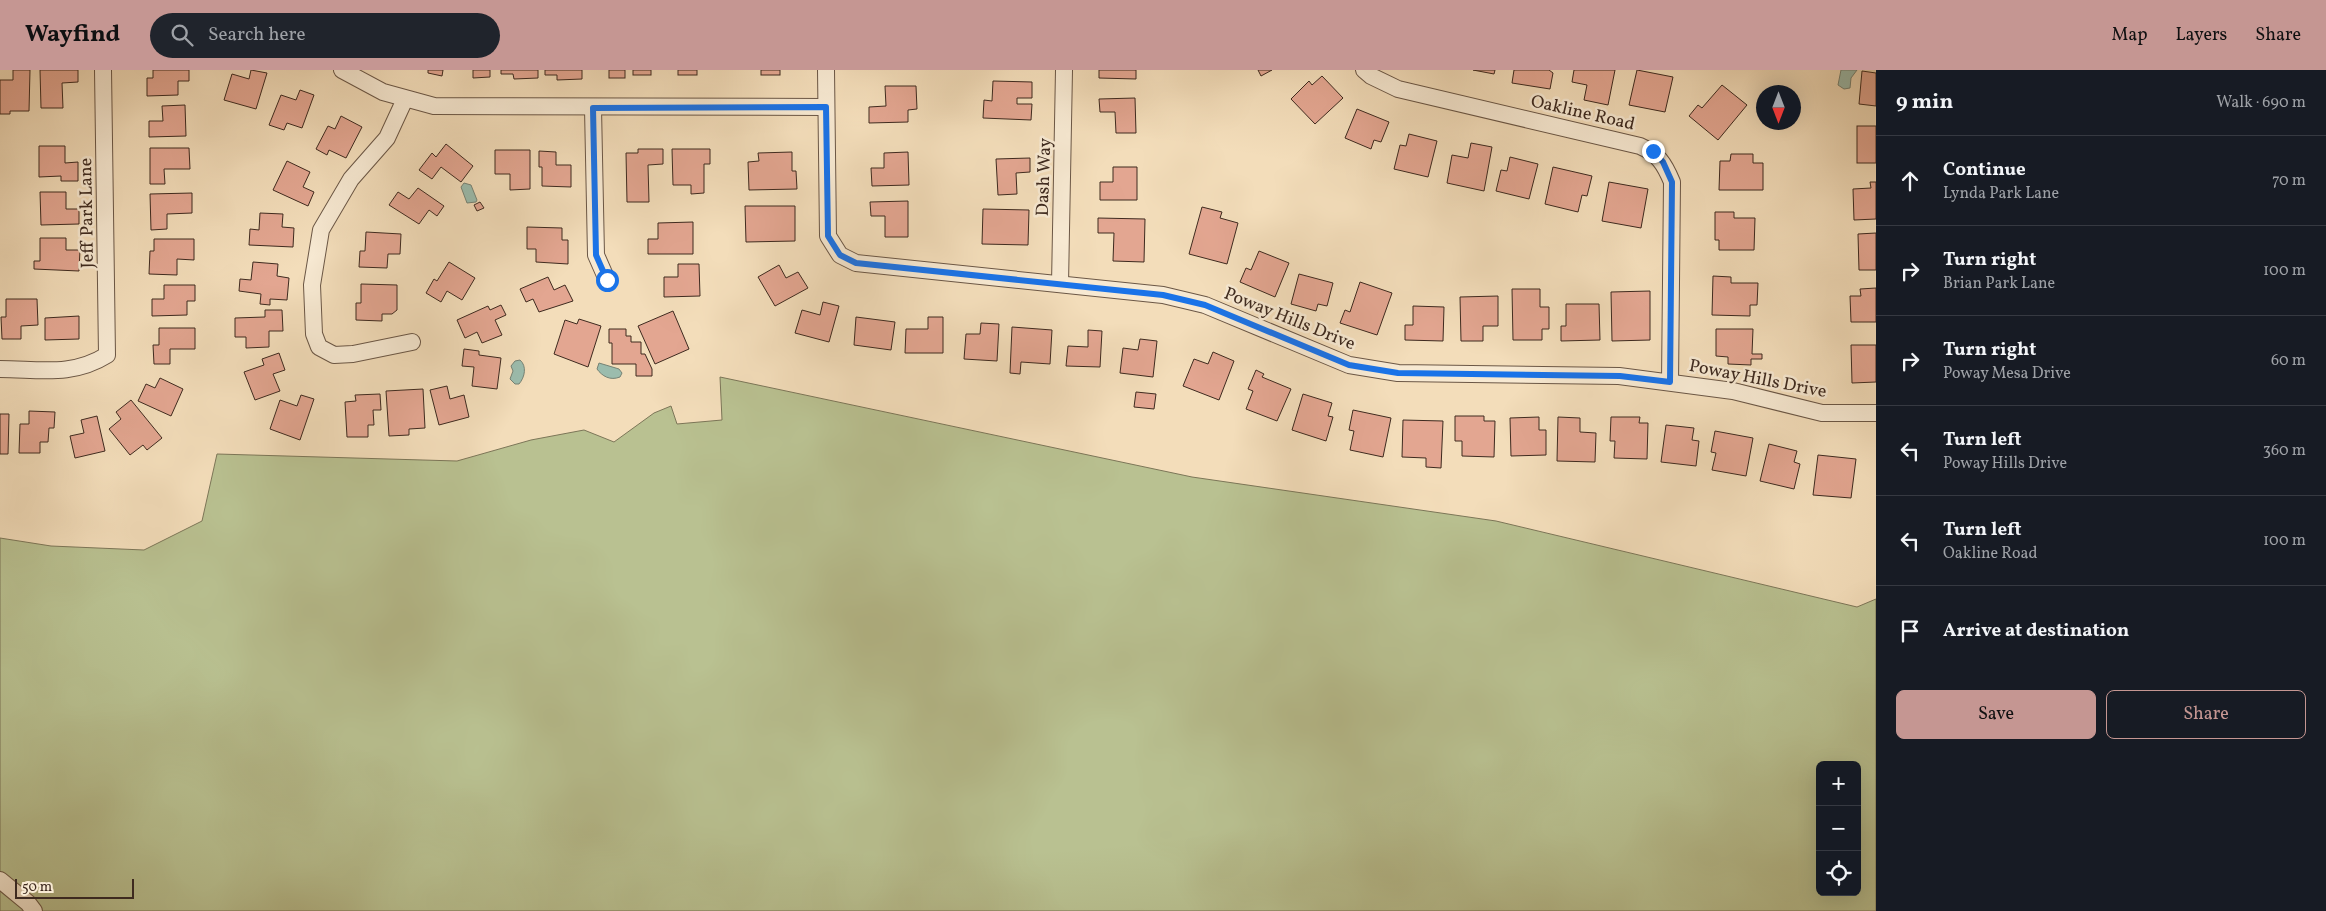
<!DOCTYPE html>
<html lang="en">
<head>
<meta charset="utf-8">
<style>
  :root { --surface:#171b24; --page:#20242c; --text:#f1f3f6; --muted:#9ea1a6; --line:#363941; --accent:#c59692 }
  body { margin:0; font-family:Vollkorn,serif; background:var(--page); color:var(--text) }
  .controls { position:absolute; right:15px; bottom:15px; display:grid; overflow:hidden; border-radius:8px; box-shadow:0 5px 20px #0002 }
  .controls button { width:45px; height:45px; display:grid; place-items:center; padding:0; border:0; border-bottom:1px solid var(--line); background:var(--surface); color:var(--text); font:25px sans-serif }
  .compass { position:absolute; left:1756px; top:15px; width:45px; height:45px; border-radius:50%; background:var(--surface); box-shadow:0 5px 20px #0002; rotate:180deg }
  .scale { position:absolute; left:15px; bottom:12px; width:119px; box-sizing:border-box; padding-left:5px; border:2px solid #3e2a1f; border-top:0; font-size:14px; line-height:18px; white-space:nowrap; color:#3e2a1f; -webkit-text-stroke:4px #f7e9d2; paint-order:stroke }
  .stop { position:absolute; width:15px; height:15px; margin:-11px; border:4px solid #1a73e8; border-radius:50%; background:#fff }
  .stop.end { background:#1a73e8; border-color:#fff; box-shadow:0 1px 5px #0008 }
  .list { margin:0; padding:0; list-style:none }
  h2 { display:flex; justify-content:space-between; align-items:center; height:65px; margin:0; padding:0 20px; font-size:21px }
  h2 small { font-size:16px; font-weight:400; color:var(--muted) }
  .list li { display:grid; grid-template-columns:32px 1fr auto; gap:15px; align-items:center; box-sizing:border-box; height:90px; padding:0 20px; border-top:1px solid var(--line) }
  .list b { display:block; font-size:19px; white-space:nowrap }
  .list p { margin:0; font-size:16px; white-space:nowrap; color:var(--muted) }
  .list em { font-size:16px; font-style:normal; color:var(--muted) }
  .actions { display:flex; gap:10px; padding:15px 20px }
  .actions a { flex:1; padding:11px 0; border:1px solid var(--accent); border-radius:8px; text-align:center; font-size:18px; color:var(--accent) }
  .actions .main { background:var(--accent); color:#111 }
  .icon { flex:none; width:28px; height:28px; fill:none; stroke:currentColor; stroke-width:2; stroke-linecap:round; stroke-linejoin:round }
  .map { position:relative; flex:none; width:1876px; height:841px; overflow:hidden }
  header { display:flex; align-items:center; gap:30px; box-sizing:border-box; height:70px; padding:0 25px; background:var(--accent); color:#111 }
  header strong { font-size:24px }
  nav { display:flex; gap:28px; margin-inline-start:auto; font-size:18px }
  .search { width:350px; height:45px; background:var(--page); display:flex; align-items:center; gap:12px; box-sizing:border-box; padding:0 18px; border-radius:28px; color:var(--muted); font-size:19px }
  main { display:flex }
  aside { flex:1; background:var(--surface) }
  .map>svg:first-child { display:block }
</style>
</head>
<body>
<header>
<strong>Wayfind</strong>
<div class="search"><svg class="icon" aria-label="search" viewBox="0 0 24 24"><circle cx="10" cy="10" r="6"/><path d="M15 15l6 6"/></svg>Search here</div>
<nav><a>Map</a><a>Layers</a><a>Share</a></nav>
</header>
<main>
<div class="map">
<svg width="1876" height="841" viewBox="0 0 1876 841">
  <rect width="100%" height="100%" fill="#f3ddba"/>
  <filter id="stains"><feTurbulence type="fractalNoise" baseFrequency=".004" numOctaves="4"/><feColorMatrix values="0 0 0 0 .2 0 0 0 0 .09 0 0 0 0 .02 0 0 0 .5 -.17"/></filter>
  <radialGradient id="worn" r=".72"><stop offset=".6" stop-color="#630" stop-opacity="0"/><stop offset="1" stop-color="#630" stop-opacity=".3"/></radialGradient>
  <!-- green -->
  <path fill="#b9c191" stroke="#7c7658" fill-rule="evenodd" d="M720,307L1192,407L1496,451L1857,537L1876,529V841H0V468L51,476L144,480L202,451L217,384L457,391L531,370L584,360L614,372L654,343L671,336L677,354L722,350ZM1820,695H1857V822H1820Z"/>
  <!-- water -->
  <g fill="#9bbcad" stroke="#768274">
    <path d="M1841,0H1857L1851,8L1850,18L1844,19L1838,15Z"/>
    <path d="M464,113L471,115L477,130L476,132L467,133L461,117Z"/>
    <path d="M520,290C527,296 525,307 519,314H515L510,309L513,301L511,296L515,291Z"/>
    <path d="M599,293L619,299L622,303L620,307C610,311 602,306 597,299Z"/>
  </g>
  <!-- building -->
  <g fill="#e3a691" stroke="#3e2a1f">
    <path d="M13,0H30L29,41H10V44H0V10H13Z"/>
    <path d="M40,0H78V12L62,13L63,38H41Z"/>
    <path d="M153,0H189V11H178V25L147,26V8H153Z"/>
    <path d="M251,0L267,3L256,39L224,30L232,4L249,9Z"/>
    <path d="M428,0H443L442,6L428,3Z"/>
    <path d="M473,0H490V7L473,8Z"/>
    <path d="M501,0H538V8L514,9L513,4H501Z"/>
    <path d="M545,0H582V9L557,10V5H545Z"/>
    <rect x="609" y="0" width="16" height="8"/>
    <rect x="633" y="0" width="18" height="5"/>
    <rect x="678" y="0" width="19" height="5"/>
    <rect x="761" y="0" width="19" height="5"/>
    <path d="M1099,0H1136V9L1099,8Z"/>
    <path d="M1258,0H1272L1261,6Z"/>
    <path d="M1473,0H1495L1494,4Z"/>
    <path d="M1514,0H1549L1553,3L1550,19L1512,13Z"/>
    <path d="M1574,0H1615L1608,35L1584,30L1587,15L1572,12Z"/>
    <path d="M1637,0L1673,7L1665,42L1629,35Z"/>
    <path d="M1862,1L1876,3V36L1859,34Z"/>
    <path d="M1322,6L1343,28L1315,54L1291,29L1309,11L1312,15Z"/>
    <path d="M993,11L1032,12V28H1017V34H1032L1031,50L983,48L984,30L992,31Z"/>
    <path d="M1722,15L1747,35L1718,70L1689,46L1698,35L1702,38Z"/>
    <path d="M885,16H916L917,39L908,40V52L869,53V37L886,36Z"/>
    <path d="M300,20L314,25L302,58L287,53L284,60L269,55L281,25L296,30Z"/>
    <path d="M1135,28L1136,63H1116L1115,42H1100L1099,29Z"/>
    <path d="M185,35L186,66L149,67V51H163L162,36Z"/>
    <path d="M1357,39L1389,52L1381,72L1374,70L1371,79L1345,68Z"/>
    <path d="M341,46L362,57L346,88L329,80L327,85L316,79L328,56L335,59Z"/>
    <rect x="1857" y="56" width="19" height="37"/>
    <path d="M1409,64L1437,71L1428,107L1394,99L1400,75L1406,76Z"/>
    <path d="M1471,73L1492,77L1484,121L1447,113L1452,85L1468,88Z"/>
    <path d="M446,74L473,96L461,112L441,97L432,109L419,100L432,83L436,87Z"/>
    <path d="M39,76H65V93L78,92V111H61V106L39,107Z"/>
    <path d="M150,78H189L190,99H164L165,114H150Z"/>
    <path d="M638,79H663V94L648,95L649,132H627L626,83H638Z"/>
    <path d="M672,79H710V94H704V123L691,124V115H673Z"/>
    <path d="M495,80H530V119L510,120V104H495Z"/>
    <path d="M539,81L556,82V95H571V117L542,116V97H539Z"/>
    <path d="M792,82V101H796L797,119L749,120L748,92L759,91L758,83Z"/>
    <path d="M908,82L909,115L872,116L871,98H884V83Z"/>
    <path d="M1731,84H1753V93H1763V120H1719L1720,91H1730Z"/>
    <path d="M1510,87L1538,94L1529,129L1496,121L1501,100L1507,101Z"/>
    <path d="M1030,88V102L1016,103L1017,124L998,125L996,89Z"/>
    <path d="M287,91L310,102L303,117L314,122L308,136L273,120Z"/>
    <path d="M1113,97H1137V130H1100V112H1113Z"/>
    <path d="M1553,97L1592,106L1587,126L1582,125L1578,142L1545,134Z"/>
    <path d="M1609,112L1648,119L1641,158L1602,151Z"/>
    <path d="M1870,112H1876V149L1854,150L1853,119L1871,118Z"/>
    <path d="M418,118L444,136L437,146L429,140L419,154L389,135L398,122L409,129Z"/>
    <path d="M40,122H66V139H79V154L41,155Z"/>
    <path d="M192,123V143L167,144V159L151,160L150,124Z"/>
    <path d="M908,131V167H885V146H871L870,132Z"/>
    <path d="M480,132L484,138L477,141L474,135Z"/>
    <path d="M745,136H795V171L746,172Z"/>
    <path d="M1202,137L1222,142L1220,148L1238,153L1227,194L1189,184Z"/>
    <path d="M983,139L1029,140L1028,175L982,174Z"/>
    <path d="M1715,142H1734V148H1755L1754,180H1719V170H1715Z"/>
    <path d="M260,143L283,144L282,157L294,158L293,177L249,175L250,159L259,160Z"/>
    <path d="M1098,148L1145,149L1144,192L1113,191L1114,163H1098Z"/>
    <path d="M693,152V184H648V169H658V153Z"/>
    <path d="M527,157L562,158V170H568V194L536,192V179H527Z"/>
    <path d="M366,162L401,164L400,184H388L387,198L359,197L360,181H365Z"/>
    <path d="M1876,163V200H1859L1858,164Z"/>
    <path d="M40,168H66V180H80L79,201L34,199V191H40Z"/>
    <path d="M154,169H194V190L177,189V205L149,204L150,181H154Z"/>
    <path d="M1259,181L1289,193L1275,227L1240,212L1246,198L1251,200Z"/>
    <path d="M253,192L278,194L277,206L289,208L287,230L270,229V235L260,234L261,224L239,221L240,209L251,210Z"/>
    <path d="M449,192L475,208L462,230L447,221L441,232L426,223L434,209L437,211Z"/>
    <path d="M678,194H699L700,226L664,227V207H678Z"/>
    <path d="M779,195L786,208L798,202L808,218L775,236L758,207Z"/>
    <path d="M1299,204L1333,213L1327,236L1318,234L1316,241L1291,234Z"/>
    <path d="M1713,206L1731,207V213H1758L1757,235H1750V246L1712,245Z"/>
    <path d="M548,207L554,220L565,215L573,231L539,242L533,229L526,232L520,219Z"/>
    <path d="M1360,212L1392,223L1377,265L1340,253L1345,240L1350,242Z"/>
    <path d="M361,214L397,215V240L392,244H382V251L356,250V233H361Z"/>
    <path d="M164,215H195V231H187V245L152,246V229H164Z"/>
    <path d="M1876,218V252H1851L1850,226H1861L1860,219Z"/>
    <path d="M1512,219H1540V237H1549V259H1542V270H1513Z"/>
    <path d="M1650,221V270L1612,271L1611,222Z"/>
    <path d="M1498,226V256H1483V271H1461L1460,227Z"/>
    <path d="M6,229H37L38,255L21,256V269H2L1,247H6Z"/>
    <path d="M823,232L839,236L829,272L795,263L802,240L820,245Z"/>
    <path d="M1566,234H1599L1600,270L1561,271V256H1566Z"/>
    <path d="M501,235L506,245L495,250L502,265L482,273L477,262L465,268L457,250L488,236L490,240Z"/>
    <path d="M1413,236L1444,237L1443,271L1405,270V255H1413Z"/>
    <path d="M265,240H282L283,261H269V277L246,278V267H235V248L265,247Z"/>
    <path d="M673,241L689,279L655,294L638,256Z"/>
    <path d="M79,246V269L45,270V248Z"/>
    <path d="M856,247L895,252L891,280L854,275Z"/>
    <path d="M928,247H943V283H905L906,259H928Z"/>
    <path d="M579,249L601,256L588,297L554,284L565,250L577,254Z"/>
    <path d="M981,253L999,254L997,291L964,289L966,264H980Z"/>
    <path d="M1012,257L1052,260L1050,294L1021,292L1020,304L1010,303Z"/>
    <path d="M159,258H195V279H170V294H154L153,275H159Z"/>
    <path d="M609,259H626V266H631V272H641V284H645L652,299V306H636V294H612V273H609Z"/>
    <path d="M1716,259H1753L1752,284H1762V289H1751V295L1728,294V287L1716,286Z"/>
    <path d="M1088,260L1102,261L1100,297L1066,296L1068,276L1088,277Z"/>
    <path d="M1140,269L1157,271L1153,307L1120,303L1123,278L1138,280Z"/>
    <path d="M1851,275H1876V312L1852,313Z"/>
    <path d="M464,279L479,281V285L501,288L497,319L472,316L474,297L462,296Z"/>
    <path d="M1213,282L1234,291L1219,330L1183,316L1194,289L1208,294Z"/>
    <path d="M279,283L285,300L273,304L280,321L255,330L244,302L264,295L262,289Z"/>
    <path d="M1256,300L1264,304L1262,307L1291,319L1277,351L1246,339L1253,321L1248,319Z"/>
    <path d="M160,308L183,319L171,346L138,331L146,314L155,318Z"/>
    <path d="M447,316L450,329L464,325L469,347L439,355L430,320Z"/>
    <path d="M423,319L425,358L409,359V365L389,366L386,321Z"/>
    <path d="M1136,322L1156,324L1154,339L1134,337Z"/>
    <path d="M380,324L381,340H373L374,355H368V367H347L345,332L356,331L355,325Z"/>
    <path d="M1303,324L1332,333L1328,346L1333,347L1326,371L1292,360Z"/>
    <path d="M301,325L314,329L300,370L270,359L280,330L297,336Z"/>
    <path d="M131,330L162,368L147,380L143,375L130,385L109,359L121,349L116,342Z"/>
    <path d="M1353,340L1391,348L1383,387L1350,380L1354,361L1349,360Z"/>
    <path d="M29,341L55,342L54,358H49L48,372H40V383H19L20,354H29Z"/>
    <path d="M0,344H9L8,384H0Z"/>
    <path d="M97,346L105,381L75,388L70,366L84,363L81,350Z"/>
    <path d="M1455,346H1484V351H1495L1494,387L1462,386V371H1455Z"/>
    <path d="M1539,347V360H1546V385L1511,386L1510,348Z"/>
    <path d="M1558,347L1580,348V362L1596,363L1595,392L1557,391Z"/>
    <path d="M1611,347H1640L1639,353H1648L1647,389L1614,388L1615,371H1610Z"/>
    <path d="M1403,350L1443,351L1441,398L1426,397V388L1402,387Z"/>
    <path d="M1666,355L1694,358L1692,370L1699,371L1696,396L1661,392Z"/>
    <path d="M1715,361L1753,368L1746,406L1712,400L1716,383L1711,382Z"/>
    <path d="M1769,374L1797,381L1794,392L1800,394L1794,419L1760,411Z"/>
    <path d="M1818,385L1856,389L1851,428L1813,425Z"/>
  </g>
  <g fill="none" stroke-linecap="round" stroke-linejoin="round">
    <!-- minor casing -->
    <g stroke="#6b5746" stroke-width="18">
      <g id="minor">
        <path d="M342,0L383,22L434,36L826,37"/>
        <path d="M826,0L828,166L840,185L856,193L1163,225L1205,235L1349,295L1398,303L1619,306L1733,321L1822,343H1876"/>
        <path d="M1364,0L1371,6L1398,19L1640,76C1658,84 1664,93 1672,112L1670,312"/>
        <path d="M405,29L387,68L351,109L321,160L312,215L314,264L319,277L334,285L353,284L412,272"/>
        <path d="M593,38L596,185L607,210"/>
        <path d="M1060,214L1064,0"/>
        <path d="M0,299C39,299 72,307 107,285L103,0"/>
        <path d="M0,810L28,833L34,841"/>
      </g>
    </g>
    <!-- minor -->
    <use href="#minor" stroke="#f7e9d2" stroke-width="16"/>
  </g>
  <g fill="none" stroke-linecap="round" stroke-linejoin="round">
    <!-- route -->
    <path stroke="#1a73e8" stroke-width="6" d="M607,210L596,185L593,38L826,37L828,166L840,185L856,193L1163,225L1205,235L1349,295L1398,303L1620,306L1670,312L1672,112L1663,92L1653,81"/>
  </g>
  <g text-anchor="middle" stroke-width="5" stroke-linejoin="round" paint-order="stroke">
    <!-- street labels -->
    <g font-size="18" fill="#3e2a1f" stroke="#f7e9d2">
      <text transform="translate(1583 42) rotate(13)" y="6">Oakline Road</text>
      <text transform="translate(1043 107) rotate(-88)" y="6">Dash Way</text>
      <text transform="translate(86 143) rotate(-91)" y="6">Jeff Park Lane</text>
      <text transform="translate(1290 248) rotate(22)" y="6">Poway Hills Drive</text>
      <text transform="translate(1758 308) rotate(11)" y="6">Poway Hills Drive</text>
    </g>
  </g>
  <rect width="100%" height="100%" filter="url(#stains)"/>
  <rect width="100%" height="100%" fill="url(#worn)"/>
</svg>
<div class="controls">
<button>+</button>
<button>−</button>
<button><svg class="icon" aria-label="locate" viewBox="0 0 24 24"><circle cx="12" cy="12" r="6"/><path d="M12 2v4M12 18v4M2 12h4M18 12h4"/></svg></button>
</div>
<svg class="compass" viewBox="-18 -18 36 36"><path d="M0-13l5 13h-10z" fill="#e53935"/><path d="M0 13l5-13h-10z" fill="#9ea1a6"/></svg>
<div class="scale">50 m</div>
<div class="stop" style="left:607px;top:210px"></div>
<div class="stop end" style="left:1653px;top:81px"></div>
</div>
<aside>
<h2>9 min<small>Walk · 690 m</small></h2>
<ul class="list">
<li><svg class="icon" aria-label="ahead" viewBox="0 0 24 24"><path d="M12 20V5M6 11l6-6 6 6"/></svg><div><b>Continue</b><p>Lynda Park Lane</p></div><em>70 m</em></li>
<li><svg class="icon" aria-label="right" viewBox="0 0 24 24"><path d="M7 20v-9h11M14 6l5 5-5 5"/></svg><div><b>Turn right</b><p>Brian Park Lane</p></div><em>100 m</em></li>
<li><svg class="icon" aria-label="right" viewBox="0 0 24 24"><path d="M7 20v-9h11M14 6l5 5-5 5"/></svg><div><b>Turn right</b><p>Poway Mesa Drive</p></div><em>60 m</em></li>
<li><svg class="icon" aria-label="left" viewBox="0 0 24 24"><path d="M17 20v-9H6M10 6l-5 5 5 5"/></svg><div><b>Turn left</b><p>Poway Hills Drive</p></div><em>360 m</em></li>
<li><svg class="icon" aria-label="left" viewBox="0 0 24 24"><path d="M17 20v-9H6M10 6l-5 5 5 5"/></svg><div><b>Turn left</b><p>Oakline Road</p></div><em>100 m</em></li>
<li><svg class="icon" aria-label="arrive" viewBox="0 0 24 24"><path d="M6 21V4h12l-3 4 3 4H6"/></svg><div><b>Arrive at destination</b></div></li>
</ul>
<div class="actions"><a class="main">Save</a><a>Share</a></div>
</aside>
</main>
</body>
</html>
